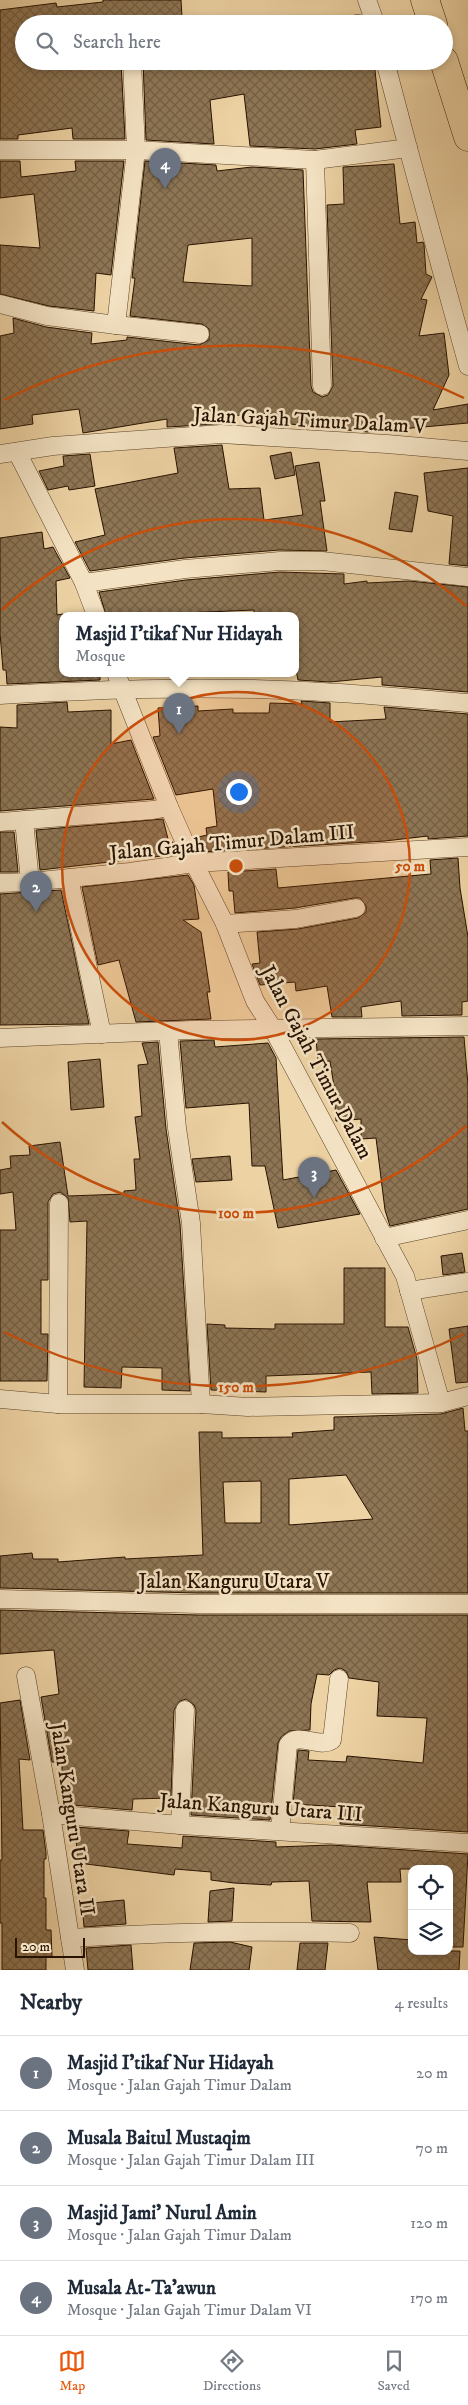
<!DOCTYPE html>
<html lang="en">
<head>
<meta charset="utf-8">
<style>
  :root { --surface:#fff; --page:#f6f6f7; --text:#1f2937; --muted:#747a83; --line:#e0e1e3; --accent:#ea580c }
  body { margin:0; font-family:"IM FELL DW Pica",serif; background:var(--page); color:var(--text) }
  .controls { position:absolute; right:15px; bottom:15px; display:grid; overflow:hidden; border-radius:10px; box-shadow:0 2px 8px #0003 }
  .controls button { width:45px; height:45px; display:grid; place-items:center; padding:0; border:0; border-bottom:1px solid var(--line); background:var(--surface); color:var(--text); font:25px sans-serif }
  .scale { position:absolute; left:15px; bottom:12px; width:70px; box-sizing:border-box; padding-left:5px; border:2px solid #281200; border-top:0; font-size:14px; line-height:18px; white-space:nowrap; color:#281200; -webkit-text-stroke:4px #f3e2c3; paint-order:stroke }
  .you { position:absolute; left:238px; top:791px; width:18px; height:18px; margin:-12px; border:4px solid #fff; border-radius:50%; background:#1a73e8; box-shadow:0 0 0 8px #1a73e833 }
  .badge { display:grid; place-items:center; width:32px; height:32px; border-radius:50%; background:var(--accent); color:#fff; font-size:16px; font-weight:700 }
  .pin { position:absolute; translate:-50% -41px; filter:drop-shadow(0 1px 2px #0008) }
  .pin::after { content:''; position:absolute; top:26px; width:18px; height:15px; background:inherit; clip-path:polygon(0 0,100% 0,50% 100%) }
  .popup { position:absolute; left:59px; top:612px; width:240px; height:65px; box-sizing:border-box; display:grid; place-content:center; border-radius:10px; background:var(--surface); filter:drop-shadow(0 1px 4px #0005); font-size:16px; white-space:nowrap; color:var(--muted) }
  .popup b { font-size:19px; color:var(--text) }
  .popup::after { content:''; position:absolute; left:50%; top:100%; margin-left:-10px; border:10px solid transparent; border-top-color:var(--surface) }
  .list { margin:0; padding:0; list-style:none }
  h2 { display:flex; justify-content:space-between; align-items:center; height:65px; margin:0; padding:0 20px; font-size:21px }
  h2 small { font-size:16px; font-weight:400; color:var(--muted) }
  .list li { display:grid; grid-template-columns:32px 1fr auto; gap:15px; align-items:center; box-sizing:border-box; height:75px; padding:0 20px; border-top:1px solid var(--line) }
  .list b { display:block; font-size:19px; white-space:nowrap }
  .list p { margin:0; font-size:16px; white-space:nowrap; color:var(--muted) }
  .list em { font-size:16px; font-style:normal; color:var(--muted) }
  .icon { flex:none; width:28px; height:28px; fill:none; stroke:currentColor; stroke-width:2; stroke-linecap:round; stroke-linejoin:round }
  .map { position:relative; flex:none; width:468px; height:1970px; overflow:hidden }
  .search { position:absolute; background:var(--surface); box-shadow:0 2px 8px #0003; left:15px; right:15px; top:15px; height:55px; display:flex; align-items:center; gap:12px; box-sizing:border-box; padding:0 18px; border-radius:28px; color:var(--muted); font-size:19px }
  .sheet { height:365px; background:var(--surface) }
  nav { display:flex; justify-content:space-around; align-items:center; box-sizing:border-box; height:70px; border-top:1px solid var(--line); background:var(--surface); font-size:14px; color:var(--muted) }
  nav a { display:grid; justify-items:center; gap:2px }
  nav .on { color:var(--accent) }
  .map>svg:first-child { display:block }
</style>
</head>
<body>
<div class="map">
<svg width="468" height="1970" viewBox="0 0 468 1970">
  <defs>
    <pattern id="building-cross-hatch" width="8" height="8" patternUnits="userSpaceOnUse" patternTransform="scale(1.25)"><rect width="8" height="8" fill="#8e7655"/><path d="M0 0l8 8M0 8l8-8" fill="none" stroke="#745f44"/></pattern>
  </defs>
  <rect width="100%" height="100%" fill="#edd2a3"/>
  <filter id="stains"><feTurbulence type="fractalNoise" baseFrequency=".004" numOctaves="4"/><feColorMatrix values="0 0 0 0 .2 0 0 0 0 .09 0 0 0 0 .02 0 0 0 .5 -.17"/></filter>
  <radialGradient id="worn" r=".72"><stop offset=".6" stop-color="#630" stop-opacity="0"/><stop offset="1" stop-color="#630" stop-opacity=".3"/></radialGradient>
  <!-- building -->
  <g fill="url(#building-cross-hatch)" stroke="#281200" fill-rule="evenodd">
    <path d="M103,0H181L182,17L125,20V24H24V61H121L125,139H73L72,128L18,135V139H0V10L56,3L57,7L103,2Z"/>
    <path d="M143,61H374L381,127L355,130L357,144L315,149L250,146L244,94L210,100L214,144L146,140Z"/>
    <path d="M0,161H20L21,177L76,171L75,161H124L111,275L96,273L94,311L49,306L0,294V245L40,248L34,194L0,198Z"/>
    <path d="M145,161L216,165L217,171L252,167L303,170L311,386L313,392L322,397L328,395L333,386L327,205L344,204L343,167L394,164L400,224L415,222L417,243L423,242L424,244L426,274L432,277L421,299L427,300L419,336L444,333L449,375L433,410L468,404V423L367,432L270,422L271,413L228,416L229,421L219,424L167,427V419L83,433L79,409L32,415L33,424L0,429V336L14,333L13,318L46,327L92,333L91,344L127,340V337L199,345L209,340V329L202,324L130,316L135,278H132ZM252,238V286L183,282L188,245Z"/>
    <path d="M222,445L229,489L260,488L264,520L303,515L295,466L319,462L325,501H320L327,551L279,550L184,558L90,571L75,542L105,535L95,489L178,473L174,448Z"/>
    <path d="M291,452L295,475L275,479L270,456Z"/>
    <path d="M90,454L95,486L69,490L68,486L48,490L39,471L64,466L63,456Z"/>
    <path d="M468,468V566L449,564L453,516L428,511L424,473Z"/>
    <path d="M395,492L418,496L412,532L389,529Z"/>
    <path d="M42,532L44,549L53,547L70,578L56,581L57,615L63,614V673H100V680L7,684L6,670H3L0,633V538Z"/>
    <path d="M280,572L344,574V584L367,581V583L409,581L468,587V692L382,685V677L330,682L298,680L295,665V615L254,613V610L183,613V615H106L99,592L186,580Z"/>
    <path d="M301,701L330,703V722L386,719L384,707L468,714V836L428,839V836L385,841L201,852L194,838L207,835L206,828L217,826L213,789L176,795L153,737L160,736L158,708L198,706V711L233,709V713H269L270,703L302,704Z"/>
    <path d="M67,702L68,712L111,710V744L131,740L154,799L0,811V727L17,728V705Z"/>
    <path d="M163,819L169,843L173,842L179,854L40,870L36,830Z"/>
    <path d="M0,832H14L18,872H0Z"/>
    <path d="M458,858L460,888L468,937V1001L462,1002V1015L402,1016L401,1001L361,1007L362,1017H332L327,986L296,991L295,982L260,985L252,964L260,963L257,932L298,929L358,918L366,912V906L360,898H354L295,908L235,913L233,891H229L228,872L276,869L278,888L431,874L430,860Z"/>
    <path d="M188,875L194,885L199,919L183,920L201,932L210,992H207L211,1019L136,1022L119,960L98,965L82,887Z"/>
    <path d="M61,890L89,1024L0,1025V894Z"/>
    <path d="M464,1037L468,1085V1209L390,1226L385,1210L376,1138L361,1139V1119L336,1121L334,1086L330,1061L318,1062L316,1039Z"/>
    <path d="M214,1040L215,1047L268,1043L276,1058L283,1180L336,1170L360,1214L278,1228L265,1166H252L249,1103L186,1108L180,1041Z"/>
    <path d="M158,1042L166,1129L180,1224L190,1391L162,1390V1368L122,1367L121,1388L84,1387L87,1221L70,1222L68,1198L60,1192L53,1194L48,1202V1280H41V1334H48L47,1381H0V1230H16L13,1192L0,1194V1170L11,1168L10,1156L30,1155L29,1146L60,1142L68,1196L124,1194V1191L136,1190L134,1159H140L135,1117L142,1116L138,1065L148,1064L142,1043Z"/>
    <path d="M100,1059L104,1107L71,1110L68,1062Z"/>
    <path d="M230,1156L232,1180L196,1182L192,1159Z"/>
    <path d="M462,1253L465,1272L443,1275L441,1256Z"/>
    <path d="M344,1268H385V1327H408L417,1359L418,1393L372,1394L371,1372L266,1376V1392L211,1390L207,1324L225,1325V1328L275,1329V1324H344Z"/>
    <path d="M468,1326V1382L456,1383L449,1329Z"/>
    <path d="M463,1408L465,1431H468V1593H198L0,1588V1556L32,1553L33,1559H58V1562L125,1557V1559L203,1555L199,1432H222V1438L293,1437L292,1433L334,1430V1417L441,1414ZM346,1475L373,1519L289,1525V1479ZM261,1481V1523H225L223,1482Z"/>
    <path d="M0,1610L198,1615H468V1832L340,1824L342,1807L293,1804L298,1750L309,1751L308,1760L346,1762L347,1756L423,1763L427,1718L377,1716L379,1682L349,1678L346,1671L340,1668L334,1670L329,1675L317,1674L311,1704L310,1730L289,1731L281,1737L278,1743L270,1820L191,1815L196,1710L194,1705L186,1699L180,1701L174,1710L171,1798L133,1799L132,1810L73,1805L70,1770L62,1771V1762H52L41,1697L59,1694L54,1650L0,1654Z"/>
    <path d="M20,1700L30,1760L19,1759L23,1830H43L46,1853V1859H44V1898H46V1930H51L52,1956L46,1957V1970H2V1923H0V1860H2L0,1703Z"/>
    <path d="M75,1827L129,1831L127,1844L182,1848L183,1836L276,1842V1847L331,1845L468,1854L463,1947H449V1869H400L401,1882H367L371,1922L312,1921L309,1881L272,1882L271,1885L234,1883L211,1880V1872L175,1869L174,1875L78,1863Z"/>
    <path d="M234,1888L232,1921L208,1922L210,1891Z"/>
    <path d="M124,1900L126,1924L84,1927L82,1904Z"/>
    <path d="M374,1937L412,1940V1951H460L459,1970H378Z"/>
    <path d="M230,1942L252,1947L249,1970H190L194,1943Z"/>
    <path d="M300,1943H328L325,1970H297Z"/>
    <path d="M131,1945L133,1970H88L86,1948Z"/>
  </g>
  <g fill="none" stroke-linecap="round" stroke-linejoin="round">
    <!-- minor casing -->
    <g stroke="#594229" stroke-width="19">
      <g id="minor">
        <path d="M356,24L375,22L367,0"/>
        <path d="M408,148L468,366"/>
        <path d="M0,150H136L132,61"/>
        <path d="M0,304L47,316L116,325L136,150L315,160"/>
        <path d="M116,325L200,334"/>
        <path d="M322,386L315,160L408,148L385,61"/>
        <path d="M17,452L84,583L96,615"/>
        <path d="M0,454L53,446L221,434L387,444L468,451"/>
        <path d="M84,583L185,569L280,561H322L468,577"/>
        <path d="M116,673L169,807L194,863L225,924L255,1001L273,1029L405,1276L441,1403"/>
        <path d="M0,695C94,690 188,686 282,690C344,692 406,698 468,703"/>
        <path d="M24,820L30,882"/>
        <path d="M0,822L153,810L169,807"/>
        <path d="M69,878L102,1034"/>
        <path d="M0,883L30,882L130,872L194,863L468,847"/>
        <path d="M225,924L296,919L356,908"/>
        <path d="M168,1031L177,1128L191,1223L201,1404"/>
        <path d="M0,1038L192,1030L468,1026"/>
        <path d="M384,1238L468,1220"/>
        <path d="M409,1291L468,1282"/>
        <path d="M0,1399L58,1404H201L248,1407L441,1403L468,1396"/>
        <path d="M58,1404L59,1203"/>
        <path d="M0,1599L198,1604H468"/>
        <path d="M26,1676L51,1814L75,1970"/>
        <path d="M51,1814L180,1825L468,1843"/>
        <path d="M180,1825L185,1710"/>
        <path d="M280,1831L288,1745C298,1731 319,1749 332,1740L339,1679"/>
        <path d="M70,1938C164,1932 256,1930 350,1933"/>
      </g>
    </g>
    <!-- motorway casing -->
    <g stroke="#281200" stroke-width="29">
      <g id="motorway">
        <path d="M425,0L433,24"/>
        <path d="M444,61L468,137"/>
      </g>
    </g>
    <!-- minor -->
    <use href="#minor" stroke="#f3e2c3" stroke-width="18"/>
    <!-- motorway -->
    <use href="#motorway" stroke="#edd2a3" stroke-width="28"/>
  </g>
  <!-- distance rings -->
  <circle cx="236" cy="866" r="174" fill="#cb4e0a" fill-opacity=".12"/>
  <g fill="none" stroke="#cb4e0a" stroke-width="2.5">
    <circle cx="236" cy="866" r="174"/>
    <path d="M466 1126A347 347 0 0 1 2 1122M2 610A347 347 0 0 1 466 606"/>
    <path d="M464 1334A521 521 0 0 1 4 1332M4 400A521 521 0 0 1 464 398"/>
  </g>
  <g text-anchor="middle" stroke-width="5" stroke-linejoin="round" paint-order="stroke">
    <!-- street labels -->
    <g font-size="21" fill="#281200" stroke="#f3e2c3">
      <text transform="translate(310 420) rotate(3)" y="7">Jalan Gajah Timur Dalam V</text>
      <text transform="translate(232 842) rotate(-5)" y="7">Jalan Gajah Timur Dalam III</text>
      <text transform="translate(317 1062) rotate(62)" y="7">Jalan Gajah Timur Dalam</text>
      <text x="234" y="1588">Jalan Kanguru Utara V</text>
      <text transform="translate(261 1807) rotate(4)" y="7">Jalan Kanguru Utara III</text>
      <text transform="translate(73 1819) rotate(81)" y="7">Jalan Kanguru Utara II</text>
    </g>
  </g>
  <circle cx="236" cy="866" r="8" fill="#cb4e0a" stroke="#f3e2c3" stroke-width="2.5"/>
  <g font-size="15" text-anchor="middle" font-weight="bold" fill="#cb4e0a" stroke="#f3e2c3" stroke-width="5" stroke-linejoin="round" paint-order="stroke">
    <text x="410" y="871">50 m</text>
    <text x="236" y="1218">100 m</text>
    <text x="236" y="1392">150 m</text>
  </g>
  <rect width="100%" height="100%" filter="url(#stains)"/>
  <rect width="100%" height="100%" fill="url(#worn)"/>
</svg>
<div class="controls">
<button><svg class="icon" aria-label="locate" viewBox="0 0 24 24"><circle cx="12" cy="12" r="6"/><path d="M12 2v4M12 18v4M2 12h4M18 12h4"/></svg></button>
<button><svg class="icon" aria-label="layers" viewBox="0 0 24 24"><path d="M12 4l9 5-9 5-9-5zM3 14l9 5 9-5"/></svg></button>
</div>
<div class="scale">20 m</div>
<div class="you"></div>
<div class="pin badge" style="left:179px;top:734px;background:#6b7280">1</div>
<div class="popup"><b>Masjid I'tikaf Nur Hidayah</b>Mosque</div>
<div class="pin badge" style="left:36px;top:912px;background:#6b7280">2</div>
<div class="pin badge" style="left:314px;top:1198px;background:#6b7280">3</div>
<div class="pin badge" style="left:165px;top:189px;background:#6b7280">4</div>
<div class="search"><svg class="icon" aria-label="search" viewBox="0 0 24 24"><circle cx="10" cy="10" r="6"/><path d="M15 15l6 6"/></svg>Search here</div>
</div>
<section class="sheet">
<h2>Nearby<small>4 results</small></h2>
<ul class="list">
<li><span class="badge" style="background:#6b7280">1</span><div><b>Masjid I'tikaf Nur Hidayah</b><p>Mosque · Jalan Gajah Timur Dalam</p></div><em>20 m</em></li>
<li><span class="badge" style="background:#6b7280">2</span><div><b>Musala Baitul Mustaqim</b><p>Mosque · Jalan Gajah Timur Dalam III</p></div><em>70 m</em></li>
<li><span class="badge" style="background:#6b7280">3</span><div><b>Masjid Jami' Nurul Amin</b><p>Mosque · Jalan Gajah Timur Dalam</p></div><em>120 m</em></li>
<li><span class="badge" style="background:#6b7280">4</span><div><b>Musala At-Ta'awun</b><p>Mosque · Jalan Gajah Timur Dalam VI</p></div><em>170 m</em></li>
</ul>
</section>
<nav>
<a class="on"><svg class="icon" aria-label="map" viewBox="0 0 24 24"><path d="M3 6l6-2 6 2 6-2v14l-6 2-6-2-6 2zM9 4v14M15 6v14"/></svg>Map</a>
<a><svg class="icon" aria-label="directions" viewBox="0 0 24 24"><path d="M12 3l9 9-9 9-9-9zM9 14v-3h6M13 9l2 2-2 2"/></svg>Directions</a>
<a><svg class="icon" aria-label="saved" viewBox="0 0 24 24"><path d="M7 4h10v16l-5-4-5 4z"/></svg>Saved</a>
</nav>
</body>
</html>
